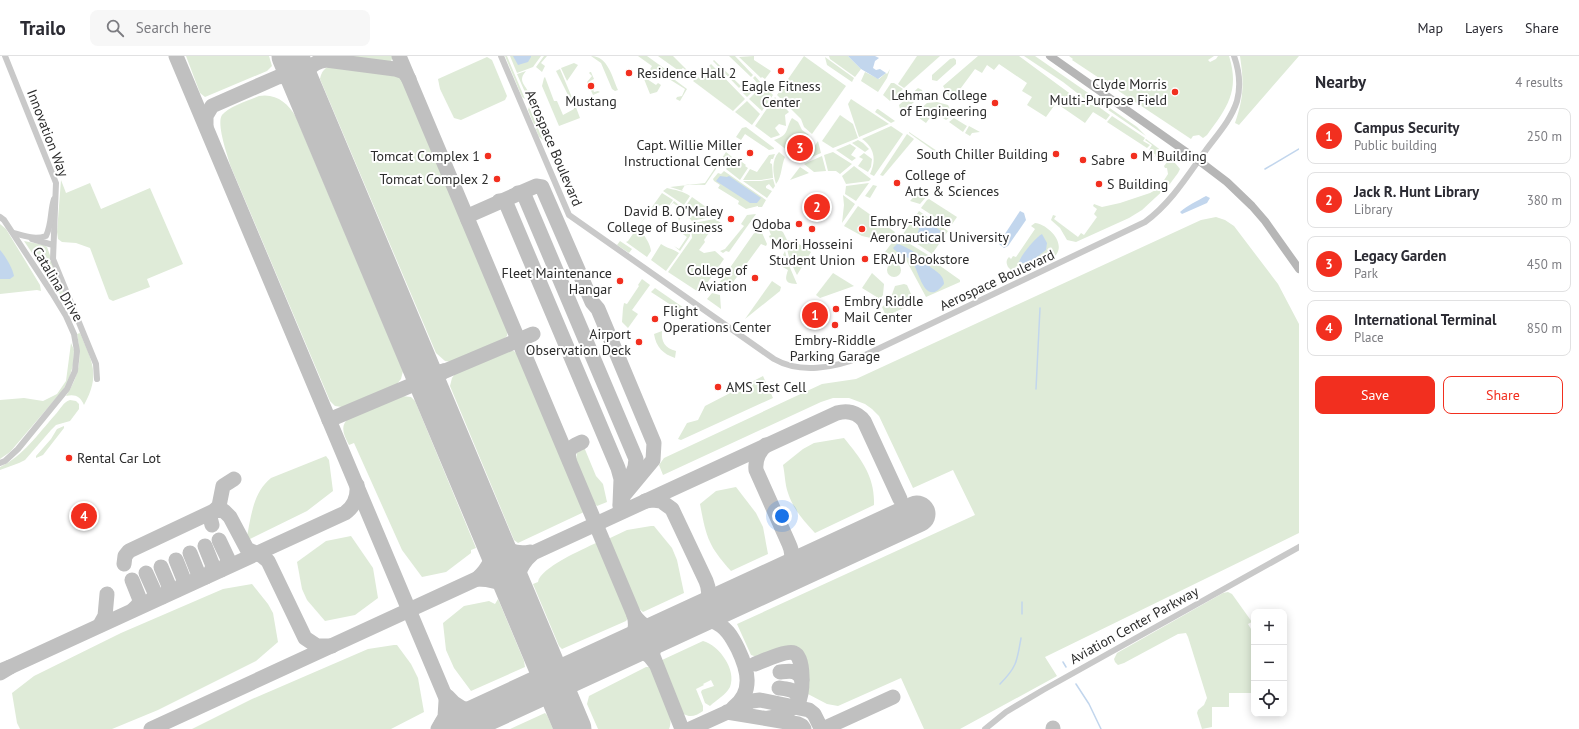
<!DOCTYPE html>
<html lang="en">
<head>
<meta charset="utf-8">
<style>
  :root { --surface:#fff; --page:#f7f7f7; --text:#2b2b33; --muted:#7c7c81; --line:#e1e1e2; --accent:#f22f1f }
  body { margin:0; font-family:"PT Sans",sans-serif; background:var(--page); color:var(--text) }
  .controls { position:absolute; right:12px; bottom:12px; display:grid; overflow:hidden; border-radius:8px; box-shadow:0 2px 10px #0003 }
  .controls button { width:36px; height:36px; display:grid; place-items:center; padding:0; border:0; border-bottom:1px solid var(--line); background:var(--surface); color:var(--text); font:20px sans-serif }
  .you { position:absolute; left:782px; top:460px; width:14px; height:14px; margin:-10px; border:3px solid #fff; border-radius:50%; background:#1a73e8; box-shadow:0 0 0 6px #1a73e833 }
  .badge { display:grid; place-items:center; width:26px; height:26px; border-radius:50%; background:var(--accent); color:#fff; font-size:13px; font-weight:700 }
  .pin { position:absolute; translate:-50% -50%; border:2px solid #fff; box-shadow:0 1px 4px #0006 }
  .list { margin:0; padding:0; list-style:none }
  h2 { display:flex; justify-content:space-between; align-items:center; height:52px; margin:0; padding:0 16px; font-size:17px }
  h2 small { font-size:13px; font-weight:400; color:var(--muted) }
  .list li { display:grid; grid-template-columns:26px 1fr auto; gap:12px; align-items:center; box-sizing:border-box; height:56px; margin:0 8px 8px; padding:0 8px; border:1px solid var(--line); border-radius:8px }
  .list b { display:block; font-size:15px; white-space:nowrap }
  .list p { margin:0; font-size:13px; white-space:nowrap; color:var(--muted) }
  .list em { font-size:13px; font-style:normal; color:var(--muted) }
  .actions { display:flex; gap:8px; padding:12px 16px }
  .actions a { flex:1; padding:9px 0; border:1px solid var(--accent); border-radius:8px; text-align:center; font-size:14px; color:var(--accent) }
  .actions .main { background:var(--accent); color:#fff }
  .icon { flex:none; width:22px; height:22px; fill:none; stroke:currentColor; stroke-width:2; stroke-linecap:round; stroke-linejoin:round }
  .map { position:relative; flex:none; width:1299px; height:673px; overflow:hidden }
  header { display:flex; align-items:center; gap:24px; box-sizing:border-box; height:56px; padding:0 20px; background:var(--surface); border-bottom:1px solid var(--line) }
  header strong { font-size:19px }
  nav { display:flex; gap:22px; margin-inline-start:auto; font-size:14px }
  .search { width:280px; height:36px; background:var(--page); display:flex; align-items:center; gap:10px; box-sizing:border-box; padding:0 14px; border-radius:8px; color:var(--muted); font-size:15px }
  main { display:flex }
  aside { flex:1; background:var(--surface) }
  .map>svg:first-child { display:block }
</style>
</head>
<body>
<header>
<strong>Trailo</strong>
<div class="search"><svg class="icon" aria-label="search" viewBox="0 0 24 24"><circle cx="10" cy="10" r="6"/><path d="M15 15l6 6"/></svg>Search here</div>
<nav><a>Map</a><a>Layers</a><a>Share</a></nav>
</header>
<main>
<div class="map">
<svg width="1299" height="673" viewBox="0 0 1299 673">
  <rect width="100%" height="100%" fill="#fff"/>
  <!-- green -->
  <g fill="#dfebd8">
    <path d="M186,0H269L272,10L267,15L205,41L200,37Z"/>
    <path d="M339,0H393V1L391,5L387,6Z"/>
    <path d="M505,0H507L525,43L522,41Z"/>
    <path d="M510,0H541L533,11L517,17Z"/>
    <path d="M544,0H547L541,7L545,10L542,16L536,11Z"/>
    <path d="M591,0C608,0 612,21 618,34L615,35L612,33L601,7Z"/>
    <path d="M638,0H647L665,13L664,19L661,18L659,20L653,15L647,23L656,29L658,27L661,29L657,36L650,38L644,23L652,10Z"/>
    <path d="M658,0H673L691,18L688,22L686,20L689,17L683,12L679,15Z"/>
    <path d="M729,0H735L753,19L751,21Z"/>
    <path d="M754,0V4L771,15L765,23L762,21L761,22L739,1Z"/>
    <path d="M804,0L846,30L812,78L804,71L801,63L777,39Z"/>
    <path d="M829,0H848L861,13L855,21L830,3Z"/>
    <path d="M917,0H940L904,32L898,28Z"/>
    <path d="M978,0H1019L1076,42L1084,47L1099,51L1110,59L1106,64L1093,56L1085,67L1056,47L1046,61L1027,49L1032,41L1022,35L1027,27L999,8L994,14L987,9L982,17L975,13L955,40L961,44L950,42L943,30Z"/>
    <path d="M1024,0H1035L1137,71L1146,80L1101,49L1090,47L1063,26Z"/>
    <path d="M1069,0H1214L1208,4L1210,6L1216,3L1218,0H1229C1240,35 1227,52 1207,79L1203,82L1199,79L1193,80L1191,83L1072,4L1073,3Z"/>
    <path d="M1240,0H1299L1239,69L1235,67C1244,41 1244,27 1240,0Z"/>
    <path d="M487,1L492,4L507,40L505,44L461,64L454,62L440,33L438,23Z"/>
    <path d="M825,1L854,22L852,26L827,9Z"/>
    <path d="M954,2L956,4V8L937,25L932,24V19L950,3Z"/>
    <path d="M714,4L741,30L739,32L713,5Z"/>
    <path d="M574,7L578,9L567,25L561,12Z"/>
    <path d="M711,8L745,43L733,55L693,25L698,21L701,24L706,18L704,16Z"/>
    <path d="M332,9L395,18L400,19L403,23L508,271L507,280L502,285L453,306L445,305L436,297L320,23C321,16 325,11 332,9Z"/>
    <path d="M560,13L573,44L571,45L556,15Z"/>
    <path d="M890,13L887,22L878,36L861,25L865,16L879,23L886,17L887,18Z"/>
    <path d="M526,15C518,24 524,28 528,35L529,34L532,38L530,42L528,43L517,18Z"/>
    <path d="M590,16H591L594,23L590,25L594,36L598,35L600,36L593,39L587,26L592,20L589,17Z"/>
    <path d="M755,20L761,27L747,41L740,34L742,33L746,37L757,27L753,22Z"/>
    <path d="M545,21L554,45H557L563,59L574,53L572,46H574L580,62L559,70L542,30L544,22Z"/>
    <path d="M671,21L687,33L680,45L676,43L677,41L682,40L685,33L669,23Z"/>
    <path d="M891,27H894L903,33L890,45L883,39Z"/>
    <path d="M763,29L773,39L762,55L749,43Z"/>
    <path d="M918,32L922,34L923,38L905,54L900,53L899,49Z"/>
    <path d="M259,40C276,37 288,47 296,61L403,315L401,323L397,328L342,351L335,350L330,345L231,111C228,101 216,68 222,59C228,51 249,44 259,40Z"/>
    <path d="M775,41L789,56L785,59L786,70L779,68L775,72L780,79L771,82L755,70Z"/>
    <path d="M851,43L889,68L859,81L848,48Z"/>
    <path d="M747,45L760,58L752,69L735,56Z"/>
    <path d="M937,46L948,49L953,59L946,64L934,56L926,67L919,62L917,56L927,47Z"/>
    <path d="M535,48L538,53L534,55L542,74L546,73L547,76L543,78L531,50Z"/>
    <path d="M529,51L543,84L539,81L528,54Z"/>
    <path d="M877,53H878L895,65L891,67L875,56Z"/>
    <path d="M840,59L853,68L858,82L833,92L822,85Z"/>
    <path d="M1112,60L1145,82L1143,85L1150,89L1147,92L1107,66Z"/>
    <path d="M792,62L798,66L802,74L809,79L799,84L788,95L774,84C790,79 785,73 792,62Z"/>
    <path d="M954,62L967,70L963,76L949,66Z"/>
    <path d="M891,70L903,78L874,120L870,118C877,104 874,91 862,83Z"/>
    <path d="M969,70L980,76L972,77L970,80L965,77Z"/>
    <path d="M746,71L774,92V93L769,94L745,78L741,84L736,81L742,72Z"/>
    <path d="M909,76L940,97L942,99L941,100L909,77Z"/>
    <path d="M907,78L914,83L883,120L880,119Z"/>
    <path d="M1146,83C1158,92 1172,102 1180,113L1178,117L1169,129L1142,154L1129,162L1076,186L1067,184L1060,172L1051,164L1053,159L1056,160L1054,163L1078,181L1081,177L1084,179L1097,161L1094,158L1097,153L1093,150L1094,148L1102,151L1120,147L1150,137L1159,132L1168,118L1167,112H1165L1164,110L1168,105L1161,100L1157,105L1159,101L1157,99L1153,102L1156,99L1149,94L1152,89L1145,84Z"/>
    <path d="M858,84L863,87L869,93L865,96L852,87Z"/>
    <path d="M807,85L797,100L792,98L799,90Z"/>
    <path d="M818,85L821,97L805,104Z"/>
    <path d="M850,88L856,92L851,99L856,102L852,105L836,94Z"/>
    <path d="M726,96L732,101L724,112L718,108Z"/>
    <path d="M779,96L785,101C781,110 782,121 776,128C773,118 771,104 779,96Z"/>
    <path d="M833,96L852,108L840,118L836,115H828L824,99Z"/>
    <path d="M864,97L872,103L871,111L868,116L858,110L863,103L859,101Z"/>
    <path d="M775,98L773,103H771L770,107L772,108L773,122L761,124H743L750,113L757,116L769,99Z"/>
    <path d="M822,100L826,115L814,116L804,108Z"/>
    <path d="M735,101L746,109L745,110L748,112L740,124L726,113Z"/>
    <path d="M716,109V113L705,129C698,129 692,128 685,129L682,134L683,135L670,131L705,127L715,112Z"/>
    <path d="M854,110L871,123L869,125L846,128L842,120Z"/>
    <path d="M800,111L809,117L790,124Z"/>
    <path d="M724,115L766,144L762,151H758V150L746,153L738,148L739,145L718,132L720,129L714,125L713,123L718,117L721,118Z"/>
    <path d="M773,123L775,130L773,133L769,128L766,130V132L772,135L767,142L743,125H761Z"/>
    <path d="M61,124L66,137L90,127L101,153L150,132L183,208L147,223L150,231L113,245L109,243L90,192L76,187L62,186L58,183L57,176Z"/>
    <path d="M869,127L856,145L845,138L846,130Z"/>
    <path d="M873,129L877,130L870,142L865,140Z"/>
    <path d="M667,132C675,134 683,135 690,140L684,149L663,135Z"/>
    <path d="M920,134L927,140L920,148L910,145Z"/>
    <path d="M662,137L673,144L668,151L666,150L665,152L660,149L651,162L647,159L641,167L645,170V172L640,168Z"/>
    <path d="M843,139L855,148L842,167L844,149Z"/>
    <path d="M692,141L713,156L719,155L715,160L692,165L690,163L688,155L685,151Z"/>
    <path d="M929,143L957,161L950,171L921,152L927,144Z"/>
    <path d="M674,145L684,153L679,165L678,160L682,153L673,147L669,152Z"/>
    <path d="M858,150L895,176L888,186L862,180L844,170Z"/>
    <path d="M919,155L948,175L932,198L903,178Z"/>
    <path d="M756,158L729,196L726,195L723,197L720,195L725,193L744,170L741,168L747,159Z"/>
    <path d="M1216,161L1225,164L1234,170L1278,228L1299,268V477L1045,601L1057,620L960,673H924L901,622L838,650L827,648L806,637C806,625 810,591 790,591C779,591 767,598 757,601L751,599L737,568L975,459L953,414L913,432L879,360L872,353L865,348L849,342H833L821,346L663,419L659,409L664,402L822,328L856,323L1201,164Z"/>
    <path d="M715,163L721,167L715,168L704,184L705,186L699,194L704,197L715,195L724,203L700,237L668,216L692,182L691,170L693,167Z"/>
    <path d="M767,166L783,176L787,184L796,186L811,196L797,219L790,205L787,193L788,192L784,189L772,187L769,180L771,179L766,167Z"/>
    <path d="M1035,167C1047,168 1066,186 1056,199C1052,205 1041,208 1034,210H1032L1031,212C1024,215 1018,220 1010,216V213L1008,211C1006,207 1006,204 1009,201L1011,203L1013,200L1016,201L1035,173L1031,170Z"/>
    <path d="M0,168L6,173L40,229L41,235L37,234L0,238Z"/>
    <path d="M686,168L689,170L690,180L680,195L674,190L679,193L687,181L680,176V172Z"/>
    <path d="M639,169L645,174L644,179C647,184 650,188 651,195L647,201L626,186L628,185Z"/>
    <path d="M759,170L767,188L766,190L761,188L731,229L727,230L720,226Z"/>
    <path d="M897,180L928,199L929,202L960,224V226L926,241L905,202C898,197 891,200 885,196Z"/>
    <path d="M24,185L44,189L47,191L64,238L61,240Z"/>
    <path d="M620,185L632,193L629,197L617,189Z"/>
    <path d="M661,188C668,193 672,192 679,197L666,215L651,204Z"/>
    <path d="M785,195L788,207L797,228C784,228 785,223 788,214L781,210L787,202L783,199Z"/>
    <circle cx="894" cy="214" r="7"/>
    <path d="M833,217L854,230L820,242L816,239Z"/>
    <path d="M872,217L884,228L883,239L880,243L862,232Z"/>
    <path d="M642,223L650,229L632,254L638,258L628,272L622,266L623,252L624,247L627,248L639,230L638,229Z"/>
    <path d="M772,225L781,231L780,235L745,263Z"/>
    <path d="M904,228L907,229L915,247L886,260L882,251L890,244L895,230Z"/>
    <path d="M655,232L687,254L682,261L672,255L674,251L651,236Z"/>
    <path d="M712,237L720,239L721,253L707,243Z"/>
    <path d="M662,275C661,286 665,292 676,295L675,302C663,298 656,291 654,278Z"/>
    <path d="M80,277C92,305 101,319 84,349C80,340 75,338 66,340C80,318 82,303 77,278Z"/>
    <path d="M71,287L74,294L73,309L70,320L63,334L10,396L0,403V344L24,342L43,345L57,338L66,325Z"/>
    <path d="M505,295H514L521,302L583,449L584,456L518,487L514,484L450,330L452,322L457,315Z"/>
    <path d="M763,320L773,342L681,384L678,383L687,367L698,364L705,350Z"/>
    <path d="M402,340L411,341L415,345L476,492L471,494V497L446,516L422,521L402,494L354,387L349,389C344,379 339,370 349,362Z"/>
    <path d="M70,344L76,345L79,348V353L70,365L56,369L51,374L25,404L19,407L0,414V411C23,400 38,378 55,359C60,354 63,346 70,344Z"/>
    <path d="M64,370V372L43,399L36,402V400L51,383L57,373Z"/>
    <path d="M844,382C861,403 875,420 874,449L815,477C804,465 793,453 788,437C785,429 785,418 783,409L803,393L814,387Z"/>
    <path d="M584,391L596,420L603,428L607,446L597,450L592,445L576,408V403L577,397Z"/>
    <path d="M326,400L329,404L333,435L307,455L246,485C251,463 252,437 271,422Z"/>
    <path d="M736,431L756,457L763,471L768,498L731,515C708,490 706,480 700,448L716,435Z"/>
    <path d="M651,470H654L672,492L677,504L684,537L643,556L636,550L608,483L627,474Z"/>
    <path d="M351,480L373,512L378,542L355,559L325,565L307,544L302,533L297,506L326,485Z"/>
    <path d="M596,487H598L600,489L628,557V562L626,565L562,593L559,590L533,528L538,526C540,512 583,493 596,487Z"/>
    <path d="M252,528L268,548L273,557L278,586L256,605L158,654L112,673H20L17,667L12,637L34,620L121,577L223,533Z"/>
    <path d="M1228,536L1232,538L1252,566L1248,568L1254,578V637H1229V651H1212V671L1202,673L1197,657L1198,654L1204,649L1207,642L1188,581L1186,577L1178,578L1124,607L1118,609L1115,606L1114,603L1117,597L1223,537Z"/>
    <path d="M498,543L524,605L525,611L471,635L454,612L446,594L443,567L464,550L489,545L495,548Z"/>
    <path d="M703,585C719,589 737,614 730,631C726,639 716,644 710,650L705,647L701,636L702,634L714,630L711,624L703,628L704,629L696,633L703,650V655C695,661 685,663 680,653L662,611V604Z"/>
    <path d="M394,589H397L411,608L418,622L424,656L391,673H192L252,643L368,593Z"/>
    <path d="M646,611H649L653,616C659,628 676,661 669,673H598L587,648L589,640Z"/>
    <path d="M545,657L547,659L553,673H510Z"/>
  </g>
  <!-- water -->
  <g fill="#c2d6ed">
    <path d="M513,0H531V1L528,6L518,9Z"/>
    <path d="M848,0H875L879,2L875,5L873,12L876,14L880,13L886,17L878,23L861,13Z"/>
    <path d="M720,120L727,121L729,120L761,142L757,147H750L716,125Z"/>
    <path d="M1206,140L1210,142L1207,147L1182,158L1180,156C1188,149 1197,145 1206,140Z"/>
    <path d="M1020,155L1024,157L1026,164L1008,190L1004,192L999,188V187Z"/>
    <path d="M920,163L925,164L941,175L932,188C927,188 920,184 917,179L919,173L917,167Z"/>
    <path d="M1042,178L1047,187L1046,194L1029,207H1019C1019,201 1036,181 1042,178Z"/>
    <path d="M897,188C903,189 919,198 923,202C924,203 924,206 926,207C932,214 944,217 944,228C924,253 920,215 911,204C906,199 897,198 893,192Z"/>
    <path d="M0,194C6,201 12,211 14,220L10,223H0Z"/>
  </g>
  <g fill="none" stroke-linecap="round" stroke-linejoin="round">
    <!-- stream -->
    <g stroke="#c2d6ed" stroke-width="1.5">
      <path d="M1265,113L1299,93"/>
      <path d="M1036,333L1040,252"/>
      <path d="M1022,558V546"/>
      <path d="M1063,606L1066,611"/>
      <path d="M1000,628C1017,611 1017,605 1021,582"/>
      <path d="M1076,628L1089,648L1101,673"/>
    </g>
    <!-- taxiway -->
    <g stroke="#c0c0c0" stroke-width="15">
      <path d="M176,0L459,673"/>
      <path d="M399,0L634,559C638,573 634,584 623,593"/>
      <path d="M304,35C304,19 307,7 326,4L395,13L404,16L409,23"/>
      <path d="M206,70V60L212,50L278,21C291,18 299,24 304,35"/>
      <path d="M518,137L522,138L525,141L636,403L635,411L629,426"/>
      <path d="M499,145H503L506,147L618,412L621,423L620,448"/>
      <path d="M468,164L470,159L536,130L542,131L592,246L598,253L654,387L653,404L624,439L620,450"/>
      <path d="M415,298C422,309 428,320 443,315"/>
      <path d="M435,347C433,334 431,323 444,315"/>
      <path d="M329,364L533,278"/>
      <path d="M766,389C758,396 755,404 756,414L789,488C798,508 784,515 770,526"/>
      <path d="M569,403C566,392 574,390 582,386"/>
      <path d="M645,445L653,444L661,445L672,453L706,525C712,539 707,548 698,559"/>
      <path d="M212,469L210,461L212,457L219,450L223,430L234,423"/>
      <path d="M219,484L228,503L226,509L221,514"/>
      <path d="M493,484C504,493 515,499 530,496"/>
      <path d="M205,490L213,510L211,515L206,521"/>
      <path d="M190,497L198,517L197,522L192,527"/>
      <path d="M176,504L184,524L182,529L177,534"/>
      <path d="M124,508L125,500L129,495L216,454L224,455L230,461L247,493L262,500L268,505L305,582L317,590H332"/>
      <path d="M161,511L169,530L167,536L162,541"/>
      <path d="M146,517L155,537L153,542L148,547"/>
      <path d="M478,522C488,513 497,497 493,484"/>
      <path d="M477,523C486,523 508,526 514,535C516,537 517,541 518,544"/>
      <path d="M132,524L140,544L138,549L133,554"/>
      <path d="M518,544C515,526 517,511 532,498"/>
      <path d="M634,559C643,572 654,576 670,572"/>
      <path d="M682,566C692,564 702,561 712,565C726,570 732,581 738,593C748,614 754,636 733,652"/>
      <path d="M100,569L105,560L107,538"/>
      <path d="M670,572C659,578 652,587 653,600L682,673"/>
      <path d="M623,593C636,592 648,595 655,607"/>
      <path d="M755,608C763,605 787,594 794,597C805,601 803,638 798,647C795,653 774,662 768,662"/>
      <path d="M10,611L345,457C355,450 358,441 357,429"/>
      <path d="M0,615L10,611L0,617"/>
      <path d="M780,616C789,615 798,613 802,624"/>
      <path d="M779,632C794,634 798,634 799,650"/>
      <path d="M447,640C458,654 474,658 491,654"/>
      <path d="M727,656L798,668L802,670L804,673"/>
      <path d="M1053,672V673"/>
      <path d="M151,673L837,357C847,354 857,356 864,365L900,443"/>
      <path d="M438,673L445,661L446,645"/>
      <path d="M474,673L478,665L490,655"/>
      <path d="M690,673L752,645L760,644L809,654L814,658L820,670L825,672L893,641"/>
    </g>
    <!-- runway -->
    <g stroke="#c0c0c0" stroke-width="37">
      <path d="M290,0L573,673"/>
      <path d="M451,673L917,458"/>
    </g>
    <!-- street -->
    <g stroke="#c9c9c9" stroke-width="6">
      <path d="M5,0L56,127L53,203L96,308L97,323"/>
      <path d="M501,0L569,159L774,303C800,318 834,312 861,301L1145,166C1171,147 1188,119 1206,94C1217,79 1231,64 1237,45C1241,30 1239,14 1234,0"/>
      <path d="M0,161L4,164L52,237L66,260L74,278L77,295L75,315L67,333L18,393L5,405L0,407"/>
      <path d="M13,177C26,180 34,184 46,180C52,168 50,155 54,143"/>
      <path d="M32,183L53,189"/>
      <path d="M985,673L1006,656L1043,634L1299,491"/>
    </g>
    <!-- secondary -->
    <path stroke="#b6b6b6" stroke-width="8" d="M1050,0L1202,107L1227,126L1252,150L1265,165L1299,213"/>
  </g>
  <!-- markers -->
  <g fill="#f22f1f" stroke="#fff" stroke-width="1.5">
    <circle cx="781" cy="15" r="4"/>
    <circle cx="629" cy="17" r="4"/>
    <circle cx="591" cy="30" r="4"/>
    <circle cx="1175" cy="36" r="4"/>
    <circle cx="995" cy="47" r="4"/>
    <circle cx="750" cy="97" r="4"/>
    <circle cx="1056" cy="98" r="4"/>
    <circle cx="488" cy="100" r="4"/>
    <circle cx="1134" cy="100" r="4"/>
    <circle cx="1083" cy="104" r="4"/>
    <circle cx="497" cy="123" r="4"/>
    <circle cx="897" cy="127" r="4"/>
    <circle cx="1099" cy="128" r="4"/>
    <circle cx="731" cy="163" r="4"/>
    <circle cx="799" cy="168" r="4"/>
    <circle cx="812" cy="173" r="4"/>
    <circle cx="862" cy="173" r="4"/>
    <circle cx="865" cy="203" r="4"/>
    <circle cx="755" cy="222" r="4"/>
    <circle cx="620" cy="225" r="4"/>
    <circle cx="836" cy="253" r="4"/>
    <circle cx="655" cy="263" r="4"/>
    <circle cx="835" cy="269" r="4"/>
    <circle cx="639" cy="286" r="4"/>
    <circle cx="718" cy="331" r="4"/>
    <circle cx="69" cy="402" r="4"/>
  </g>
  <g text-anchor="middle" stroke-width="4" stroke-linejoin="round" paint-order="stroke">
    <!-- poi labels -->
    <g font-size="14" fill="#2c2c2c" stroke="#fff" text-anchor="start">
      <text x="637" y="22">Residence Hall 2</text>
      <text x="1167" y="33" text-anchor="end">Clyde Morris<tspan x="1167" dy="16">Multi-Purpose Field</tspan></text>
      <text x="781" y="35" text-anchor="middle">Eagle Fitness<tspan x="781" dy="16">Center</tspan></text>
      <text x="987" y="44" text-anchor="end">Lehman College<tspan x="987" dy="16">of Engineering</tspan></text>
      <text x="591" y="50" text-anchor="middle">Mustang</text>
      <text x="742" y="94" text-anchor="end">Capt. Willie Miller<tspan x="742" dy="16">Instructional Center</tspan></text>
      <text x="1048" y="103" text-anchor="end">South Chiller Building</text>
      <text x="480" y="105" text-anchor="end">Tomcat Complex 1</text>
      <text x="1142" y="105">M Building</text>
      <text x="1091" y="109">Sabre</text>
      <text x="905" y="124">College of<tspan x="905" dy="16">Arts &amp; Sciences</tspan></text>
      <text x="489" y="128" text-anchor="end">Tomcat Complex 2</text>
      <text x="1107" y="133">S Building</text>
      <text x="723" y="160" text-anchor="end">David B. O'Maley<tspan x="723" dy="16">College of Business</tspan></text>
      <text x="870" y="170">Embry-Riddle<tspan x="870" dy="16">Aeronautical University</tspan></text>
      <text x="791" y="173" text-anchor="end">Qdoba</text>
      <text x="812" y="193" text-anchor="middle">Mori Hosseini<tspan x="812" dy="16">Student Union</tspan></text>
      <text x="873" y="208">ERAU Bookstore</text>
      <text x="747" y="219" text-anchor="end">College of<tspan x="747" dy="16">Aviation</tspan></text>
      <text x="612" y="222" text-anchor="end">Fleet Maintenance<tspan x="612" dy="16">Hangar</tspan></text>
      <text x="844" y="250">Embry Riddle<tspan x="844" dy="16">Mail Center</tspan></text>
      <text x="663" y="260">Flight<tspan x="663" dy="16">Operations Center</tspan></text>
      <text x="631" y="283" text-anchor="end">Airport<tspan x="631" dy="16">Observation Deck</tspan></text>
      <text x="835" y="289" text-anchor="middle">Embry-Riddle<tspan x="835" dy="16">Parking Garage</tspan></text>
      <text x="726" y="336">AMS Test Cell</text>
      <text x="77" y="407">Rental Car Lot</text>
    </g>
    <!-- street labels -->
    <g font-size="14" fill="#2c2c2c" stroke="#fff">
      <text transform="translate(48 77) rotate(69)" y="5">Innovation Way</text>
      <text transform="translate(554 92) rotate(67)" y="5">Aerospace Boulevard</text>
      <text transform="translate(997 224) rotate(-25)" y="5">Aerospace Boulevard</text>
      <text transform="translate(58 228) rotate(59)" y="5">Catalina Drive</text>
      <text transform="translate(1134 569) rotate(-29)" y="5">Aviation Center Parkway</text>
    </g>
  </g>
</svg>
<div class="controls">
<button>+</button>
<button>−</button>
<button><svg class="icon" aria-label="locate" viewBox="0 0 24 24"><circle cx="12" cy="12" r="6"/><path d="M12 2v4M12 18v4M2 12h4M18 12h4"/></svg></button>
</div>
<div class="you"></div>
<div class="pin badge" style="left:815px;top:259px">1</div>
<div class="pin badge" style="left:817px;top:151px">2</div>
<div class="pin badge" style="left:800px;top:92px">3</div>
<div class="pin badge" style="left:84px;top:460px">4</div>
</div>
<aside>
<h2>Nearby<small>4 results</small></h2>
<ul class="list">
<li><span class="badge">1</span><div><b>Campus Security</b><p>Public building</p></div><em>250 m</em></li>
<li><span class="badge">2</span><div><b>Jack R. Hunt Library</b><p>Library</p></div><em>380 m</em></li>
<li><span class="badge">3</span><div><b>Legacy Garden</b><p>Park</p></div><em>450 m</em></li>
<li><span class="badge">4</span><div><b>International Terminal</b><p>Place</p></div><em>850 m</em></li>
</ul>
<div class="actions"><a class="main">Save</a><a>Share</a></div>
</aside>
</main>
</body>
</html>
